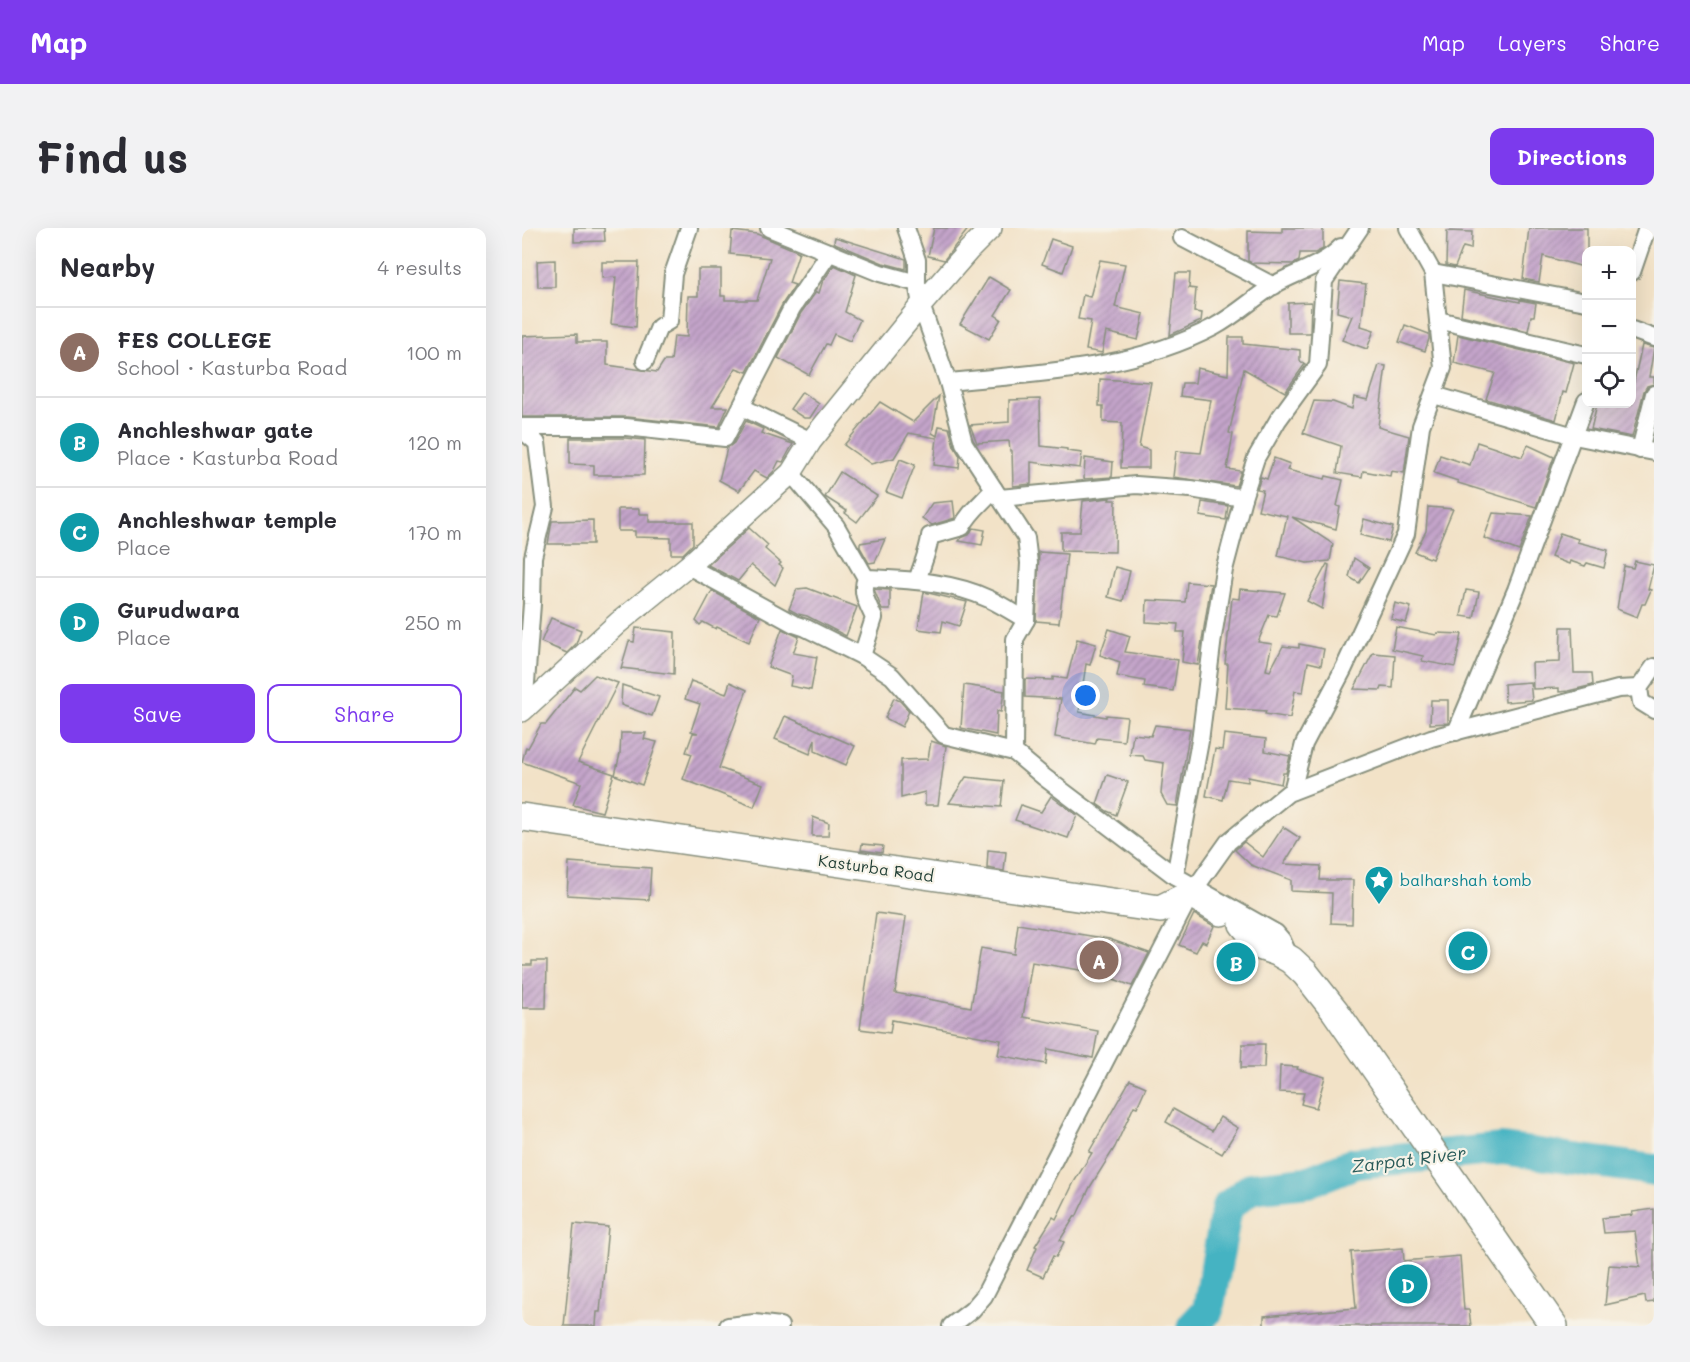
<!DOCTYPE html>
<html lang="en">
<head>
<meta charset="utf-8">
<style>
  :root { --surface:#fff; --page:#f2f2f3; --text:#2b2b33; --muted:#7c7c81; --line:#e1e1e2; --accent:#7c3aed }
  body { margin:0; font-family:Mali,sans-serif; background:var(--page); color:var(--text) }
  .controls { position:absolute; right:18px; top:18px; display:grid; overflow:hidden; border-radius:12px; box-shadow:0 6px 24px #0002 }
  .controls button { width:54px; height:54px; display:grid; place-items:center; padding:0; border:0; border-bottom:2px solid var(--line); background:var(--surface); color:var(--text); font:30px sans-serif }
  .you { position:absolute; left:564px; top:468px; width:21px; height:21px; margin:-15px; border:4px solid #fff; border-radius:50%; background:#1a73e8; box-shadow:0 0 0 9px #1a73e833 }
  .badge { display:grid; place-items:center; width:39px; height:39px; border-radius:50%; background:var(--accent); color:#fff; font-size:20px; font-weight:700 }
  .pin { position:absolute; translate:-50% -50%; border:3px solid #fff; box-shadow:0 2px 6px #0006 }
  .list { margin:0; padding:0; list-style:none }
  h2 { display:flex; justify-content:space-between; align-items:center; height:78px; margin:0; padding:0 24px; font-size:26px }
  h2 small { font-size:20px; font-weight:400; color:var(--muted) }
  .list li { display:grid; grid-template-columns:39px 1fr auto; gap:18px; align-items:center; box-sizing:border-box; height:90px; padding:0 24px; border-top:2px solid var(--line) }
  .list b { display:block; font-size:22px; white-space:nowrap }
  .list p { margin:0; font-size:20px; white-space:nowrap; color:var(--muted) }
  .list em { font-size:20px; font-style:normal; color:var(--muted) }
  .actions { display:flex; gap:12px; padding:18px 24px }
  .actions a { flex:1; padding:14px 0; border:2px solid var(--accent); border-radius:12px; text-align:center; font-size:21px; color:var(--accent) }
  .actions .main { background:var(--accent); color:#fff }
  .icon { flex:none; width:33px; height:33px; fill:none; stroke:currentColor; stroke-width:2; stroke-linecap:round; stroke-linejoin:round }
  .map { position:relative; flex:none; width:1132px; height:1098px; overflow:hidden; border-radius:12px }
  header { display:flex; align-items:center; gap:36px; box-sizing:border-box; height:84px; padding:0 30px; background:var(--accent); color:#fff }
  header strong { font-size:28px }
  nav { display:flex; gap:33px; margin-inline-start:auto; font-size:21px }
  .intro { display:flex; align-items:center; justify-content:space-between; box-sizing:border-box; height:144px; padding:0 36px }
  h1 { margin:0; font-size:42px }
  .button { padding:15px 27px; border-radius:12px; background:var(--accent); color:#fff; font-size:21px; font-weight:700 }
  main { display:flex; gap:36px; padding:0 36px }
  aside { flex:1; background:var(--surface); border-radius:12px; box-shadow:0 6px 24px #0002 }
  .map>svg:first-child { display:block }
</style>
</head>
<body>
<header>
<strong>Map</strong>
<nav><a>Map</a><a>Layers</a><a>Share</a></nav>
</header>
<div class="intro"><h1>Find us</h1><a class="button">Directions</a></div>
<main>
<aside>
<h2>Nearby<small>4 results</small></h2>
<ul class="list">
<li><span class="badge" style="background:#8d6e63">A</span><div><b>FES COLLEGE</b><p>School · Kasturba Road</p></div><em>100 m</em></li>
<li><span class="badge" style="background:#0f9aa8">B</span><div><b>Anchleshwar gate</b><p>Place · Kasturba Road</p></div><em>120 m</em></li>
<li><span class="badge" style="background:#0f9aa8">C</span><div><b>Anchleshwar temple</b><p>Place</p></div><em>170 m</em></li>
<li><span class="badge" style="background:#0f9aa8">D</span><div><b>Gurudwara</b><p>Place</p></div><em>250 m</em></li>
</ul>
<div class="actions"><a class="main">Save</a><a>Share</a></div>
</aside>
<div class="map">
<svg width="1132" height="1098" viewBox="0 0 1132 1098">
  <defs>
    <pattern id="building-hatch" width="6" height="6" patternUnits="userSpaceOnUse" patternTransform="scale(1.5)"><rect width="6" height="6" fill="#c4a4ca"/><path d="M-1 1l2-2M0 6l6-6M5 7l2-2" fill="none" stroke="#9f87a5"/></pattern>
  </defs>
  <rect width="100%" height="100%" fill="#f7f3e8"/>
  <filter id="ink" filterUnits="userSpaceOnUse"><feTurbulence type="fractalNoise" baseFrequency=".0167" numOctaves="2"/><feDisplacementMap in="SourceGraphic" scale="12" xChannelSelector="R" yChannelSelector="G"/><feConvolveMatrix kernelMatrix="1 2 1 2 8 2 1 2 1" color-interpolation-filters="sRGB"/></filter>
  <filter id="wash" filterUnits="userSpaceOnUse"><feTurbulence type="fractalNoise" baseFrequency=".008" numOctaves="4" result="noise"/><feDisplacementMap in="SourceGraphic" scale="24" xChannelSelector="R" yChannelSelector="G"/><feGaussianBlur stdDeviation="1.35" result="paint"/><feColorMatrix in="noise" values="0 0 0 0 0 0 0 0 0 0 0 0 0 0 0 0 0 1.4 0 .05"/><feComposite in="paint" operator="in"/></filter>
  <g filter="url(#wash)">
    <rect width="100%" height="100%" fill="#f2e2c7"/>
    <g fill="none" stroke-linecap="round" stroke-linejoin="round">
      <!-- river -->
      <path stroke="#45b3c2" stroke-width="32" d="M671,1098L686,1082L705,979L729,960L785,954L833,935L980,921L1132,942"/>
    </g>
    <g id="blocks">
      <!-- building -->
      <g fill="url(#building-hatch)">
        <path d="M52,0H82L83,13L52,14Z"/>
        <path d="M412,0H447L422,32L406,28Z"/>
        <path d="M760,0H801V21L793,25H778L777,33L771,36L730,35L726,33V3L760,4Z"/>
        <path d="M1007,0H1065V40L1021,28L1017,54L1001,51Z"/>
        <path d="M210,3L235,6L277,24L267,55L273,57L261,75L225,144L214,140L190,179H206L197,199L105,189H0V108L55,106V114H85V137L135,144L142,133H149L152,108L165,109L166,68H176V41H199V68H203V72H235L248,30L208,26Z"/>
        <path d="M925,3L950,4L949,21L941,19L933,39L924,37Z"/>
        <path d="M313,9L384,31V41L361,35L315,16L312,14Z"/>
        <path d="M529,11L550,18L541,44L520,36Z"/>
        <path d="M33,32V59H16L15,33Z"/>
        <path d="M578,32L603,36L593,79L622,86L616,112L584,104L580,125L564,122L569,93L556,91L561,67L568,69Z"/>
        <path d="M80,34H117L114,99L89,96L94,49L80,50Z"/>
        <path d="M312,37L334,47L323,84L338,92L328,113L312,106L307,117L304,116L287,147L256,130L279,85L294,64L297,65L300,55Z"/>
        <path d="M654,45H668L667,60L674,61L672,84L680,85L679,93L648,107Z"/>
        <path d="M467,49L489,62L473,87L479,91L467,111L438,96Z"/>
        <path d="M818,53L844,56L839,98L852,102L845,121L820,112L830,88L815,84Z"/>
        <path d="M942,62L998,74V72L1014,75L1012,88H1009L1006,103L939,87Z"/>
        <path d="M789,74L788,105H766V75Z"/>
        <path d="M883,97L907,106V111L903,123L877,114Z"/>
        <path d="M936,107L1052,135L1044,165L1041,164L1034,192L964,171L973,145L932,135Z"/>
        <path d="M707,109H721V116L778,122V133L783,136L763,164L722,141L707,205L711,206L705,241L719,243L714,258L651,249L654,223L679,225L689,172L658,168L660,155H673L675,140L706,147Z"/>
        <path d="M1120,117L1132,120L1127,149H1132V156L1125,158L1122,163L1110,209L1069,201L1075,176H1110V162Z"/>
        <path d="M857,137L864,138L856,199L887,208L882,245L869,243L868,248L841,243L840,249L815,245L819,218L781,205L792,173L811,174L830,181L832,169L846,172Z"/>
        <path d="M578,151L629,154L617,219L627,222V240H599L600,195L581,194V178H577Z"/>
        <path d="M280,164L297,176L288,190H282L268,181Z"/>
        <path d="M417,168L410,205L415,208L417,198L427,200L432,218L438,228L437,240L412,237L415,210L387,205L372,230L349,236L322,217L358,174L391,194Z"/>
        <path d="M518,171L519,218L545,221V223L560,225L558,240L509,234V256L491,258L490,223H488L487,213L455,215L448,197L487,194V172Z"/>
        <path d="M224,193L241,201L239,205L271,216L261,234L257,233L252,243L245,250L232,243L217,263L197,252L205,220L212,215Z"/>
        <path d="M48,210H103L123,212L122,247H72V237L48,236Z"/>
        <path d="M955,214L1000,229L1006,217L1032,229L1014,279L936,255V253L912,245L918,227L948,237Z"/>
        <path d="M563,230L591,234L590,249L562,251Z"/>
        <path d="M752,230L768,236L765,242L803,251L804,248L821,252L815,278L818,279L814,301L770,289L811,316L808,333L785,335L756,328L765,288L736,282L741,262L735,261L739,249L745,251Z"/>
        <path d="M378,231L393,237L380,270L364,264Z"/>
        <path d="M318,244L355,268L335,294L323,285L325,283L303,269Z"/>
        <path d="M588,270L587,272H594L593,324L539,323V304H558L561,273Z"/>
        <path d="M431,273L433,290L410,297L400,290L410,275Z"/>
        <path d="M680,274L706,278L704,292L678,288Z"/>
        <path d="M906,279L931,281L910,331L893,324L904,303Z"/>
        <path d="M96,281H117V286H127V294H171V316L161,326H149V310L113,309V303H96Z"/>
        <path d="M971,285L1010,288L997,323L962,310Z"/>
        <path d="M842,291L871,299L867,314L838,307Z"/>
        <path d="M71,292V316H26L30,293Z"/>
        <path d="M227,300L246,317L243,321L259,335L257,337L261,340L253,357L229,337L216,353L186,337Z"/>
        <path d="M451,300L463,302L460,317L437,313L439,310L447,307Z"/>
        <path d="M1038,305L1056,311L1055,314L1086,322L1082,340L1065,335L1063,338L1048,333L1047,336L1029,329Z"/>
        <path d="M363,311L353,334L347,335L338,319V315Z"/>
        <path d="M517,324L545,326L537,395L514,393Z"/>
        <path d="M832,330L847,340L837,355L827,349Z"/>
        <path d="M1113,333L1132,337L1126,361L1129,362L1123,376H1120L1115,389L1095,381L1102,338L1111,340Z"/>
        <path d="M805,336L807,337L800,381L785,373Z"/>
        <path d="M593,339L608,343L601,373L586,369Z"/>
        <path d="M665,354L689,356L676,437L660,434L663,404H655L656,396L624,394L625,372L663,374Z"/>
        <path d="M285,360L335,379L324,408L285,388L276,386L267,381L275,361Z"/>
        <path d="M352,361L368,362V382H360Z"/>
        <path d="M718,361L763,365L755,388L747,387L736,414L750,416L744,442L748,443L761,418L777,420V416L802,421L799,437L786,434L781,464L773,463L768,490L743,486L744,483L703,480L706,436H703L710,370L717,371Z"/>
        <path d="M944,362L957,364L952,390L939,388Z"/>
        <path d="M190,363L238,389L227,414L195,399L194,401L181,394L178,397L174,393Z"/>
        <path d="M402,364L445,374L437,398L421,393L419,404L396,401Z"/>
        <path d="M873,375L889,379L884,395L869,391Z"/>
        <path d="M29,390L59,402L54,416L45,425L19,414Z"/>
        <path d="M874,399L914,407L915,405L940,406L933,439L900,433L901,428L870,421Z"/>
        <path d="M1039,399H1050L1052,445H1070L1071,457L1046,463L1037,464V460L1011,461L1010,435L1038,434Z"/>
        <path d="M114,400L153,404L152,446L99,440L107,413L112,414Z"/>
        <path d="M260,401L277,409L271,425L295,429L289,462L268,458L270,448L246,439Z"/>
        <path d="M587,401L608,408L603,424L656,432L651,463L622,459L623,453L595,448L598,434L578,427Z"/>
        <path d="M555,411L574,416L568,437L564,436L557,484L584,489V487L605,489L602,513L575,510L573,516L533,509L539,471L503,469V451L531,452V449L545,451Z"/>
        <path d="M851,425L873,427L871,460L860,459L859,462L832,461Z"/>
        <path d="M73,447L96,455L56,534L92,546L80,584L51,577L59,555L0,534L4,519L6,520L19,496H24L53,459L58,462Z"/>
        <path d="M169,453L204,466L208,454L225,462L197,540L241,556L232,579L161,551L170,526L164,524L171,505H176L169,503L178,476L163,471Z"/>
        <path d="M1008,454L1010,472L983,474L982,456Z"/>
        <path d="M100,457L137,469L130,488L99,477Z"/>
        <path d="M442,457L482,463L479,484L475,483L474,507L439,500Z"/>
        <path d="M372,470L378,473L387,483L380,499L363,490Z"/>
        <path d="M909,472H926V495L908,496Z"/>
        <path d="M263,488L333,518L324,537L293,523V511L288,526L253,511Z"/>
        <path d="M633,497L668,501L655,578L645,577L639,566L642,535L623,532L621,528L608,527L611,506L629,508Z"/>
        <path d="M99,505H124L122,511L135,514L120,557L93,547L98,526Z"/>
        <path d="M702,506L744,511L743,523L768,528L764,545H761L759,556L726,549V554L706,551L701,572L684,568L693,521L700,522Z"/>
        <path d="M409,513L424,518L416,577H403V564L379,570V532L406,531Z"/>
        <path d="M585,547L606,554L594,587L585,583L575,576Z"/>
        <path d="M444,549L482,553L479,579L427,575Z"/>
        <path d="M529,568L555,587L546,610L493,592L499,577L519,584Z"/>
        <path d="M291,589L307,595L306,608H290Z"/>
        <path d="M761,599L778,610L762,636L799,638L798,652H831L830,696L809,695L810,665L769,663V652L729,637L713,622L722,614L741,629Z"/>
        <path d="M340,616L361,618L360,625L339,622Z"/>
        <path d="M466,622L484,624L482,643L465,640Z"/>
        <path d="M47,634L129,640L127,672L45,667Z"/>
        <path d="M354,685L384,689L373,765L449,779L459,720L492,726L496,696L587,711L627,725L610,758L576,745L510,734L501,789L576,803L571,830L526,821L524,836L476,827L479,812L370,792L368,805L338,801Z"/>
        <path d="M672,686L692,698L684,715L680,713L674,724L657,717Z"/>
        <path d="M10,733H25L24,780H0V737H10Z"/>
        <path d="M720,816H743L742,840H719Z"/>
        <path d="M758,838L776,839L775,841L803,849L794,880L779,876L782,865L757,864Z"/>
        <path d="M608,852L624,859L615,879L612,878L593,919L568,959L554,989L553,988L538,1012L542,1014L534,1029L531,1028L521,1049L505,1042L515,1019L513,1018L531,989L534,991L552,954L570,925L567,924Z"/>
        <path d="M651,881L690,903L698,889L716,900L700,926L644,894Z"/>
        <path d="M1132,981V1074L1124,1075L1123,1068L1083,1077L1087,1037L1118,1039L1113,1003L1082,1005L1080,990L1111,987L1110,984Z"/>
        <path d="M52,996L86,999L78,1084H75L74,1098H42Z"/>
        <path d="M881,1020L882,1033L938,1028L942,1082H947L949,1098H742V1088L834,1080L829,1024Z"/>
      </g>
    </g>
  </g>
  <g filter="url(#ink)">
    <use href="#blocks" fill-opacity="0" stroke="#88907e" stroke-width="1.5"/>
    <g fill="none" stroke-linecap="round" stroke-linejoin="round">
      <!-- minor casing -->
      <g stroke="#88907e" stroke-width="20">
        <g id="minor">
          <path d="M247,0L358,45L395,55"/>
          <path d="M384,0L395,32V55L399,77L426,154L442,215L504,310L507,335L504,392L493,411L492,524L522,549L653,648L754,705L760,712L769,732"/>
          <path d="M660,10L752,58"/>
          <path d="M1110,44L1125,0"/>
          <path d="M911,45L1064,74"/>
          <path d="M916,92L1064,127"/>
          <path d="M1110,102L1132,110"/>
          <path d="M123,133L137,99L147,93L151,46L167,0"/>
          <path d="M426,154C516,145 610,142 692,99C714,87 732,70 752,57C774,44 801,38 819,19"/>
          <path d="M912,167L1052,208L1132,224"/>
          <path d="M220,179L289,213"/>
          <path d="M0,199H104L203,210L270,80L308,24"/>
          <path d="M0,202L15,215L23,279L11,329L10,376L2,481"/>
          <path d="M1118,222L1132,166"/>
          <path d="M269,245L314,298L344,350C338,365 346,376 352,390L340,428"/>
          <path d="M478,270L614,257L669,261L721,270"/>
          <path d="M166,338L272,396L284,400L340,428L370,448L422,507L492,524"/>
          <path d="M344,350C386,352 429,353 467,371C480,377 492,385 504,392"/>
          <path d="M395,353C399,339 407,322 408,308L440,299C447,284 461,274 472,261"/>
          <path d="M1117,460L1119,474L1132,482"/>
          <path d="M934,504L994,362L1064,173"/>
          <path d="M770,563L782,516L822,440L884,306L899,198L921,140L911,45L886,0"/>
          <path d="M653,648L678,513L691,409L702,342L721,270L734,230L756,192L796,137L802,53L838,0"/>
          <path d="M206,1098L233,1095L258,1098"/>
          <path d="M429,1098L450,1082L462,1068L669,666L706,614L766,565L909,510L1096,461L1117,460L1132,439"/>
        </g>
      </g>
      <!-- tertiary casing -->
      <g stroke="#88907e" stroke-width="24">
        <path id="tertiary" d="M0,483L96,395L166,338L269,245L289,213L399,77L446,23L469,0"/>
      </g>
      <!-- primary casing -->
      <g stroke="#88907e" stroke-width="30">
        <g id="primary">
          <path d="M0,589L638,681L669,666L699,684"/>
          <path d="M721,696L740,719L755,724L769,732L783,745L813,783L1032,1098"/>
        </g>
      </g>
      <!-- minor -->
      <use href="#minor" stroke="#fff" stroke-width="16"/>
      <!-- tertiary -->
      <use href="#tertiary" stroke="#fff" stroke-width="21"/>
      <!-- primary -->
      <use href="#primary" stroke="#fff" stroke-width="27"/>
    </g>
  </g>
  <!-- icons -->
  <defs>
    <g id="sight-pin" transform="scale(1.5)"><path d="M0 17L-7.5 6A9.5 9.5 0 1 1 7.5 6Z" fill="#0f9aa8" stroke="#f7f3e8"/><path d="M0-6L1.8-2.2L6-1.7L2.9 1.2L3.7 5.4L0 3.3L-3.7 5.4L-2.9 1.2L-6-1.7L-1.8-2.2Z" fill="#fff"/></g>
  </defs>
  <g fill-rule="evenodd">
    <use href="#sight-pin" x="857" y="652"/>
  </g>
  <g text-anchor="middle" stroke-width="4.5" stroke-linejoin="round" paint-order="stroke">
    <!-- street labels -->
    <g font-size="16" fill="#1f3d34" stroke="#f7f3e8">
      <text transform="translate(354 640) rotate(8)" y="6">Kasturba Road</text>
    </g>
    <!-- culture labels -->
    <g font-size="16" fill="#0d838f" stroke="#f7f3e8" text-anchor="start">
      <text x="878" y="658">balharshah tomb</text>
    </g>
    <!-- water labels -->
    <g font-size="18" font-style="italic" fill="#285a58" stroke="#f7f3e8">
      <text transform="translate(887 932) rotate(-7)" y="6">Zarpat River</text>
    </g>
  </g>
</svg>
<div class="controls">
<button>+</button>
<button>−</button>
<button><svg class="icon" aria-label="locate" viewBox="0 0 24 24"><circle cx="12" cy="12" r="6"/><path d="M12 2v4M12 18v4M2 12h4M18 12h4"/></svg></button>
</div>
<div class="you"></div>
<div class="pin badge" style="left:577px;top:732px;background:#8d6e63">A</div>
<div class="pin badge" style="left:714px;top:734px;background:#0f9aa8">B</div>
<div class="pin badge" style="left:946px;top:723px;background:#0f9aa8">C</div>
<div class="pin badge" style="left:886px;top:1056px;background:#0f9aa8">D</div>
</div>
</main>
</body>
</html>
